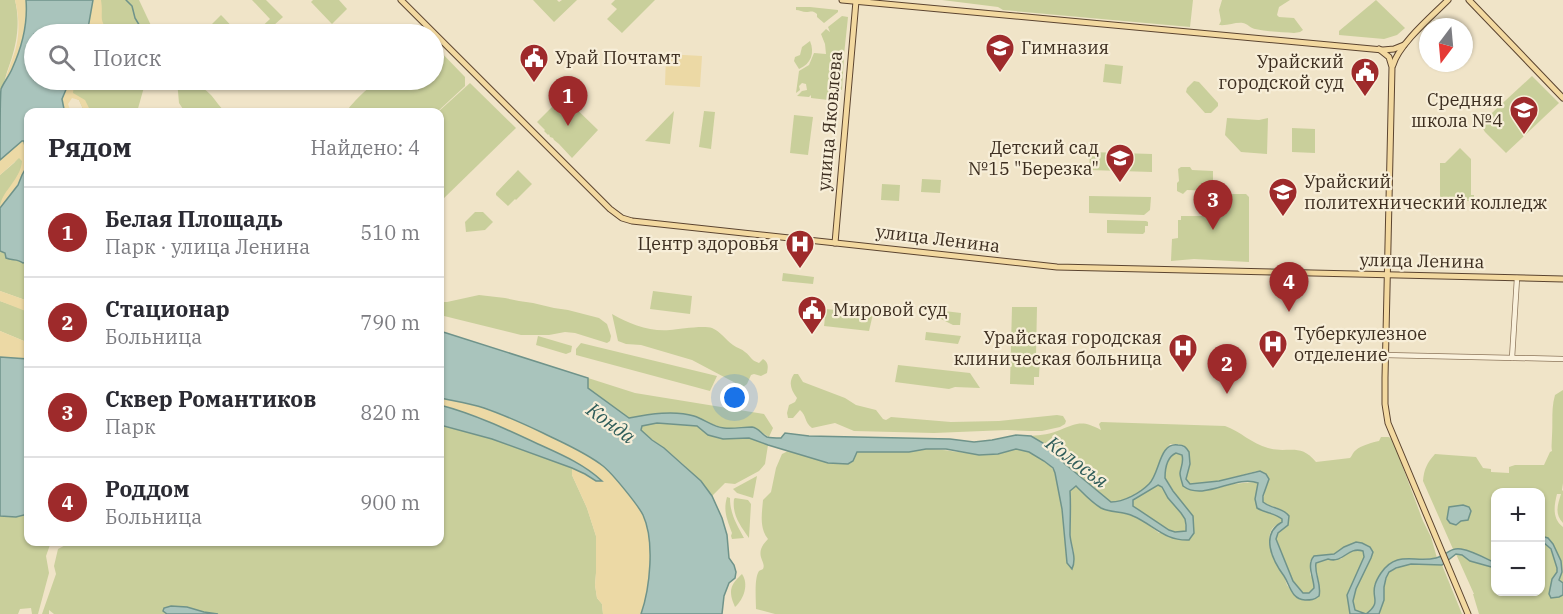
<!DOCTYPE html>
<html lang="ru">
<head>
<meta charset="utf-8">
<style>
  :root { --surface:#fff; --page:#f2f2f3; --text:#2b2b33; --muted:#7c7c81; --line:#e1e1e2; --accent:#9e2a2b }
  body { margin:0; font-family:"IBM Plex Serif",serif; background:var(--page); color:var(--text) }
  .controls { position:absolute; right:18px; bottom:18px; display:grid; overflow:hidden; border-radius:12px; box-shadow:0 2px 4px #0004 }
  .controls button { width:54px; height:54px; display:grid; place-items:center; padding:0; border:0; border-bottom:2px solid var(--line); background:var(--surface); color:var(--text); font:30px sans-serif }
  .compass { position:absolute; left:1419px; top:18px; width:54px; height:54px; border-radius:50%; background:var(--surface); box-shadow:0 2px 4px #0004; rotate:196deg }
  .you { position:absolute; left:735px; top:398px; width:21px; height:21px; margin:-15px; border:4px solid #fff; border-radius:50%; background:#1a73e8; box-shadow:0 0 0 9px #1a73e833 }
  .badge { display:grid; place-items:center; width:39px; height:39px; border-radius:50%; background:var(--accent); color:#fff; font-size:20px; font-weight:700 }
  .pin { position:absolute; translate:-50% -50px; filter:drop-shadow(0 2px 3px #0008) }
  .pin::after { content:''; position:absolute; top:32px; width:21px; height:18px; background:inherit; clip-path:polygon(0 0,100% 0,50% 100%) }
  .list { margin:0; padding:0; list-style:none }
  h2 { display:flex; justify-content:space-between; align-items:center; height:78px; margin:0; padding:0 24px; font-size:26px }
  h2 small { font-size:20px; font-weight:400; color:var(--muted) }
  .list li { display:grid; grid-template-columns:39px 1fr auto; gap:18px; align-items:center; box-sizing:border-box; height:90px; padding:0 24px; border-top:2px solid var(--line) }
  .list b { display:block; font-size:22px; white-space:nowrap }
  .list p { margin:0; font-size:20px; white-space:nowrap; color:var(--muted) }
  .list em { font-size:20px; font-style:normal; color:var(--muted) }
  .icon { flex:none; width:33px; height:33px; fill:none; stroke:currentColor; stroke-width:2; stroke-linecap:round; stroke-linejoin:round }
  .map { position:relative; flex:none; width:1563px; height:614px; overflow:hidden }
  .search { position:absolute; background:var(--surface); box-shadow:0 2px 4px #0004; left:24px; top:24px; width:420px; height:66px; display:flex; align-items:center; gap:15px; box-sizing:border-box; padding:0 21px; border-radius:33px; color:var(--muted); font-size:22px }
  .panel { position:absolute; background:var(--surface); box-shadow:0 2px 4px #0004; left:24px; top:108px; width:420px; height:438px; border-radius:12px }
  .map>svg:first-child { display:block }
</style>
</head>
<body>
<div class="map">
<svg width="1563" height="614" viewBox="0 0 1563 614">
  <rect width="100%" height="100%" fill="#f0e4c8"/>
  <!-- green -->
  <g fill="#c9cf9b">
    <path d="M0,0H15C21,26 16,48 7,72C5,79 4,85 0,90Z"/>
    <path d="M93,0H139L155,34H87Z"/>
    <path d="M252,0H266L283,17L264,34H254L270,19Z"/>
    <path d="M313,0H339L347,9L332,24L311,2Z"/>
    <path d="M533,0H557L559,2L562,0H577L554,22Z"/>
    <path d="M615,0H655L622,33L607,19L617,9L611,4Z"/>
    <path d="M942,0H1193L1190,27L1003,10L998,7Z"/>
    <path d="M1222,0H1290L1279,7L1277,15L1279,17L1294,18L1303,30L1300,32L1294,33C1282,32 1268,32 1255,29C1250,28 1248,24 1243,23C1235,22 1228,26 1219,25L1221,21L1219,10Z"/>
    <path d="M1376,0L1405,28L1397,35L1384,39L1339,35V31Z"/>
    <path d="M796,7H810L838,10V12L824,23L817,17V14C812,10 811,12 806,12C803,12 799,10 796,10Z"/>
    <path d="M221,15L223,17L239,34H220L211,25Z"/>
    <path d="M842,16L848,17L844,55L834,54V55L844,56L842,90H837L832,85L836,90L834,91L830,87H829L834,92L837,101L811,98V95L809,97L797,96L802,91L807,90L806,84L802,83L799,86L800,90L796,93L799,71L809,65L814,53L826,54L825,44L821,34L826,29L830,32L828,27Z"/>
    <path d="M810,41C815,53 811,64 799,69L794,61L795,57L800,55L802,47Z"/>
    <path d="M434,45L465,77V86L437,112H345C356,101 367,84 384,82V80H434Z"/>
    <path d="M1105,64L1123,66L1121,84L1103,82Z"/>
    <path d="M1532,76L1559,103L1506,153L1485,132L1480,124Z"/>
    <path d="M70,80H146L137,112H86L83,109L79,100L64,93Z"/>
    <path d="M177,80H196C200,87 205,89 211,95C216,101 220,107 225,112H185L179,103Z"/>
    <path d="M1194,81L1199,82L1218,103V106L1211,113H1205L1186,92L1187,88Z"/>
    <path d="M470,83L516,128L440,202L438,112Z"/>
    <path d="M563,96L598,130L572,158L559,144L554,140L553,138L550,137L549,134L548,135L544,131L545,130L537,122Z"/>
    <path d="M674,111L670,144L645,141Z"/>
    <path d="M704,111L715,112L711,149L699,147Z"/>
    <path d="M794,115L813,117L808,155L790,153Z"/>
    <path d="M1227,118L1259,120L1268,118L1267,154L1241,152L1225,135Z"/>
    <path d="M1292,128L1315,129V153L1292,152Z"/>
    <path d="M1460,148L1471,159V195H1474V201H1440V163H1445Z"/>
    <path d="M25,150L27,159L0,208V175L14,163Z"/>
    <path d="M1090,152L1152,154V172L1089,170Z"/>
    <path d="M1181,167H1190L1192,170L1213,171V189L1211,191L1187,190L1183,194L1177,191V183L1179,181L1178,169Z"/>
    <path d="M518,170L532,184L516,200L515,199L508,206L496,195V193Z"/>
    <path d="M922,179L941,180L940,193L921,192Z"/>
    <path d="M882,184L900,185L899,201L881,200Z"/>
    <path d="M1215,194H1246L1249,197V262L1194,259L1171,261L1172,239L1178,238V220H1181V216H1205L1210,210L1211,197Z"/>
    <path d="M1089,196L1151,197L1150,210L1144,215L1089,213Z"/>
    <path d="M475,212H483L493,222L485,230L466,232L465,222Z"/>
    <path d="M1107,220L1146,221L1148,222V226H1145V232L1143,234L1107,233Z"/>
    <path d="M0,251L27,263L28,262V301L0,291Z"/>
    <path d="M783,273L814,277L813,284L782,281Z"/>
    <path d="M653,291L692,296L690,314L650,309Z"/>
    <path d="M479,295L505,298L519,301L533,303L554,308L568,310L599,318L607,324L611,336L610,341L607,343L575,333L565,332L549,335H521L440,315V302H447Z"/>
    <path d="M0,301L20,308L28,312V346L24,341L0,331Z"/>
    <path d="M1012,307H1037L1036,355L1040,356L1039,377H1034V385L1010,384Z"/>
    <path d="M826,309L873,314L869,331L824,326Z"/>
    <path d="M936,310L961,313L960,325H953L935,316Z"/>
    <path d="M612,314C629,324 650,332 670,330C679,329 704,325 712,328C720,331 726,340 733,345C737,348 742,349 745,352C752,357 750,360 759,363L763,359C769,363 768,367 767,373L761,376L754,374L751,375L747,384L743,387L692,360L641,345L626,344L618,341Z"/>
    <path d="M926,332L961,336L958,344L925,340Z"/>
    <path d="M538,336L572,346L571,352L566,354L536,345Z"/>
    <path d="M581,343L717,376L710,391L576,355V349Z"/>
    <path d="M898,365L970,373L980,388L955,387L949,389L895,382Z"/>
    <path d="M794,374H798L803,382L845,398L856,405L876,410L883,419L886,420L891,417L951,422L999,421L1057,415L1063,416L1066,421L1065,424L1060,427L1042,431H1030L1007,430L934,433L854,431L835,423L812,428C804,422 807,416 800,410L793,418H788L787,413L789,405L795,402L797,398C791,390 788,383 794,374Z"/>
    <path d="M588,378L635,393L764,414L773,428L769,437L753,427L740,429L723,428L709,423L695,416L654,414L629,418L588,388Z"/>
    <path d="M1563,390V483L1562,490L1563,491V523C1554,514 1558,504 1561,494H1557C1554,506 1552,519 1563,527V583L1559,581L1562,572L1561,561L1541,536L1540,492H1496L1495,563L1469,551L1453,549L1423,481C1424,469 1427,463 1435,454L1476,457L1483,468L1491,469V472L1509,473V467L1515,465H1544L1550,452L1552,451C1551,446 1552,441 1552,436C1553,421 1551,409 1555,395Z"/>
    <path d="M1101,422L1225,426C1240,431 1252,444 1268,448C1288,454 1300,442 1316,462L1350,458C1352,456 1353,452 1356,450C1360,446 1373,442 1379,441L1381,437H1389L1393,441L1423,521L1431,537L1437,558L1419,559L1385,569C1381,574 1376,580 1375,587C1372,599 1380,604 1366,614L1355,610C1348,592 1364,573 1371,558L1356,542L1344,547L1334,554L1310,561V574L1314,582V589L1309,593H1303L1293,581L1276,539L1278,533L1288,525L1289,516C1283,507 1271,508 1263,502L1265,490L1257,471L1219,481L1190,484L1186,479L1188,470L1183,445L1170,444C1160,455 1160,472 1150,483C1146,488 1139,491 1134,495C1126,499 1120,502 1111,502L1065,464L1043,443L1031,436C1041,435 1051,434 1060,430C1078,423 1082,420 1101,430L1099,424Z"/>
    <path d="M657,423L697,426L708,435L723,439L749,438L768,445L765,464L759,471L735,484L725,483L712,496C699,478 682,462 664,448C656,442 648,437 641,430L642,426Z"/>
    <path d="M440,425L492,439L572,468V475L587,508L596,536V573L595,585L597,598L602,604L603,614H218L204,612L187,607L163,611L167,614H54L49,610V614H42L56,574L54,566L58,549L71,542H440Z"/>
    <path d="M926,449C944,449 961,453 978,454C985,455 991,455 998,454C1004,453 1010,449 1016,449C1028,449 1051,463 1055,473L1062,509L1067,563L1074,552L1070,538V491L1076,486L1094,503L1104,509L1132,515L1146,523L1159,533H1194L1179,499L1165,478C1165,469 1167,457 1176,453L1182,455L1183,459L1181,478L1195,491L1215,489L1232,484L1255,482L1258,483L1255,499L1264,512L1280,516L1282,518V522C1278,524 1273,526 1271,531C1265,545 1276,565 1284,576C1285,579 1286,582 1287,585C1290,590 1297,595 1301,599L1320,587L1316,569V563L1328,559H1341C1347,553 1354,547 1363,551L1364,557L1347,595L1350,614H775L756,609C756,600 754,578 759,571C760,570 762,570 763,569C767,561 752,555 768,539C759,528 762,513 763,500L771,492L776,468L782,454L788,451L828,463L853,461L857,452H909Z"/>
    <path d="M757,476L753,498L737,493L733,489Z"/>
    <path d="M1158,485L1162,487L1168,498L1181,513L1185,519L1186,531L1175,532L1169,530L1133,506V500Z"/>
    <path d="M727,497L730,498C730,514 737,525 744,538L732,539L731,536L732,533C727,519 723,511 727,497Z"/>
    <path d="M735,498L748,500L751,504L749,538C740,525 732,515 734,499Z"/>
    <path d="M28,514V542H51L46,556L49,573L38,614H32L31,608L20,609L18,614H0V516L16,517Z"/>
    <path d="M1541,543H1544C1551,547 1558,561 1557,570C1557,573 1554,576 1552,579L1559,597L1563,595V614H1479L1473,594H1474L1456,554L1462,555L1470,561L1495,568L1496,592H1540Z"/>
    <path d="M1418,564L1442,565L1462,614H1379L1384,600V584L1389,572L1405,565Z"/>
    <path d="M742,574C749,584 744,599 735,607C728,591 730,585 742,574Z"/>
  </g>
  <!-- sand -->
  <g fill="#ecd9a5">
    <path d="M15,0H26C29,31 18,58 4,85C6,75 10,66 13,57C20,39 20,19 15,0Z"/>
    <path d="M93,0H101C104,18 97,19 111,34H87Z"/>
    <path d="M666,54L702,56L700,87L665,85Z"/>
    <path d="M70,80H77L74,84L73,93L85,100L91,112H86L83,109L79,100L72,98L68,104L71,112H66C59,101 65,91 70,80Z"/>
    <path d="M22,141H24L28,163C22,179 11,195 0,208C0,192 21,180 22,161L19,158L0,175V160Z"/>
    <path d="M0,291L28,301V312L0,301Z"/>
    <path d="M0,331L24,341L28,346V359L0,357Z"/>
    <path d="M440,398C454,401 470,403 484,408C504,415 524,424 543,433C563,443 585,452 603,466C612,473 638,505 643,515C655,541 650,588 641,614H603L602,604L597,598L595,585L596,573V536L587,508L572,475V468L585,474L596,481V475L552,451L479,417L440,405Z"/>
  </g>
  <!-- water -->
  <g fill="#a9c4bc" stroke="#6f938a" stroke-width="1.5" fill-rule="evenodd">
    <path d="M26,0H93L87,34H34V80H70L62,99L64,109L69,112H28V262L23,263C17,258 12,261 6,258L5,253L0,251V208L18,185L22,175L27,166L28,162L24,141H22L0,160C0,148 0,97 1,89C4,82 9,76 12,69C22,47 28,24 26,0Z"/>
    <path d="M440,331L588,378V388L629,418C650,414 674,410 694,416C704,419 713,427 724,428C734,429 743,427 752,427C759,428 761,434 767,437C771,438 777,438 781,438L785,433L809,436L950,439L974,442L992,440L1016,435L1031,436L1043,443L1065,464L1111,502C1124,502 1140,493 1149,484C1160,473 1159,442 1178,445C1184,445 1186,447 1189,452L1190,464L1186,479L1190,484L1219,481L1260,471L1266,474L1269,479L1263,496V502C1271,509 1283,507 1289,516L1288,525L1278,533L1276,539L1293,581L1303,593H1309L1314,588C1314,578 1306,565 1314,556L1334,554L1344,547L1356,542L1362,543L1370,547L1373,552L1371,558L1356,589L1353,601L1355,610L1366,614C1382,602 1371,598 1375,585C1376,581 1379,576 1381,573C1397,550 1414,563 1436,558C1446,556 1450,547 1461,549C1473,551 1485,558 1495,563V568L1470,561L1462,555L1456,554L1442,565L1411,564L1396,568L1389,572L1386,578L1384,587V600L1379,614H1350L1347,595L1364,557L1363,551C1347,546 1344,564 1328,559L1316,563C1314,574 1322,584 1319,596C1314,600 1311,600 1305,600C1291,599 1290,585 1284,576C1272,560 1260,534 1282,522V519C1275,513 1265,513 1257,508L1255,499L1258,483C1236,474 1204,502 1183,486C1182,482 1180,477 1180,473C1181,466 1184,462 1182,455L1176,453C1167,457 1165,469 1165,478L1173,491L1193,516L1194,533L1189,540C1164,541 1154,525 1133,516C1123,511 1111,513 1101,508C1091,502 1084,494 1076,486L1070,491C1071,506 1070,521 1070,535C1071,547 1077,558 1072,569L1067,563L1062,509L1055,473L1053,468L1044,461L1029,452L1016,449L998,454L979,455L946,449H926L909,452H857L853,461L848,464L828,463L768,445L749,438L723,439L708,435L697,426L657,423L642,426L641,430L652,440L664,448L701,481L712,496L722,518L727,535L729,558L734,565L736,572L735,578L729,583L724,596L722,614H641C650,588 655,541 643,515C638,505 612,473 603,466C585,452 563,443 543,433C524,424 504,415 484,408C470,403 454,401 440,398ZM1158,485L1162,487L1168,498L1181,513L1185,519L1186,525V531L1175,532L1169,530L1133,506V500Z"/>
    <path d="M0,357L28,359V514L16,517L0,516Z"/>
    <path d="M440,405C474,414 506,429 538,444C560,454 584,464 602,481H596L585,474L572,468L492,439L440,425Z"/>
    <path d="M1463,505L1469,507L1471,511L1468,520L1461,521L1456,525L1450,523L1447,519L1449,507Z"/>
    <path d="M1541,536L1548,538L1553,544L1561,561L1562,572L1559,580L1563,583V595L1559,597L1551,598L1549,594L1552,579L1557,572V568L1551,549L1544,543H1541Z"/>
    <path d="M171,606L187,607L204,612L218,614H167L163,611L164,608Z"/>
  </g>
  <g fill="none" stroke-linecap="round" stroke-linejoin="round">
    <!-- stream -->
    <path stroke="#6f938a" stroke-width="1.5" d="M126,0L132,6L135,18L141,28L149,34"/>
    <!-- minor casing -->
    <g stroke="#8d765c" stroke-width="6">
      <g id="minor">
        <path d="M1385,355L1563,359"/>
        <path d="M1512,358L1517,278"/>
      </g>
    </g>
    <!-- major casing -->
    <g stroke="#5b4430" stroke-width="7">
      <g id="major">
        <path d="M401,0L610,209L622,218L632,221L1057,267L1563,279"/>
        <path d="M842,0L1383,50L1394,49L1404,45"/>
        <path d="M1469,0L1563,98"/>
        <path d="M1379,49L1389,57L1392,67L1385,378V404L1388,423L1468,614"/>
        <path d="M1393,65C1399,44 1432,16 1448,0"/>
        <path d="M835,243L856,1"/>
      </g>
    </g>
    <!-- minor -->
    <use href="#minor" stroke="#faf1dc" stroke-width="4.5"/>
    <!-- major -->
    <use href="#major" stroke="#f3d9a0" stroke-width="5"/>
  </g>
  <!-- icons -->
  <defs>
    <g id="school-pin" transform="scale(1.5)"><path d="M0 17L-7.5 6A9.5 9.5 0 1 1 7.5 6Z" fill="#9e2a2b" stroke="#f7eed8"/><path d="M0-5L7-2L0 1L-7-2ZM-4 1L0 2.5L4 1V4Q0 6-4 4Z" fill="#fff"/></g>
    <g id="civic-pin" transform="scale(1.5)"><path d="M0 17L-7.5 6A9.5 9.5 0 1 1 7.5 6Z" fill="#9e2a2b" stroke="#f7eed8"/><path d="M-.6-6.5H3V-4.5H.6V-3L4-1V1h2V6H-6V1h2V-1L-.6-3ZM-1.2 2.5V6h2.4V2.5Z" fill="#fff"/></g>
    <g id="university-pin" transform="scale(1.5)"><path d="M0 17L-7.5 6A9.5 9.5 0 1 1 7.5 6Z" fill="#9e2a2b" stroke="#f7eed8"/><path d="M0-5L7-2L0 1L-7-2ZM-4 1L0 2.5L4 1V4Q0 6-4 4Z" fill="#fff"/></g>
    <g id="hospital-pin" transform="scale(1.5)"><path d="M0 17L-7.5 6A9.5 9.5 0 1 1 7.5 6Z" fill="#9e2a2b" stroke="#f7eed8"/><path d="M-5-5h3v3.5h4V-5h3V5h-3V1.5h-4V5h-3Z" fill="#fff"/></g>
  </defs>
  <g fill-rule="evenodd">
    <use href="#school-pin" x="1000" y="48"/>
    <use href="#civic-pin" x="534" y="58"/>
    <use href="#civic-pin" x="1365" y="72"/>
    <use href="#school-pin" x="1524" y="110"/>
    <use href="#school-pin" x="1120" y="158"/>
    <use href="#university-pin" x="1283" y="192"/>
    <use href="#hospital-pin" x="800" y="244"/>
    <use href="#civic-pin" x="812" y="310"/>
    <use href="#hospital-pin" x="1273" y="344"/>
    <use href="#hospital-pin" x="1183" y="348"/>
  </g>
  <g text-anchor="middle" stroke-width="4.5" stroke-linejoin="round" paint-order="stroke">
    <!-- poi labels -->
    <g font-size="18" fill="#3d2e20" stroke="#f7eed8" text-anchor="start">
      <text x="1021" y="54">Гимназия</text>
      <text x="555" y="64">Урай Почтамт</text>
      <text x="1344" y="68" text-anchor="end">Урайский<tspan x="1344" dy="21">городской суд</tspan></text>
      <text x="1503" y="106" text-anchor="end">Средняя<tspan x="1503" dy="21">школа №4</tspan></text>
      <text x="1099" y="154" text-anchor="end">Детский сад<tspan x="1099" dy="21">№15 "Березка"</tspan></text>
      <text x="1304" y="188">Урайский<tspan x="1304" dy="21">политехнический колледж</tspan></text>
      <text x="779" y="250" text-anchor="end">Центр здоровья</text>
      <text x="833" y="316">Мировой суд</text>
      <text x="1294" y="340">Туберкулезное<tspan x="1294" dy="21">отделение</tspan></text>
      <text x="1162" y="344" text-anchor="end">Урайская городская<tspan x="1162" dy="21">клиническая больница</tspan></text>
    </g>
    <!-- street labels -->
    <g font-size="18" fill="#3d2e20" stroke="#f7eed8">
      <text transform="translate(830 121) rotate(-85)" y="6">улица Яковлева</text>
      <text transform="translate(938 239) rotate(7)" y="6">улица Ленина</text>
      <text transform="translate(1422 261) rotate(1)" y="6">улица Ленина</text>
    </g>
    <!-- water labels -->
    <g font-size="20" font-style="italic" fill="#2f5d5a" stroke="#f7eed8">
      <text transform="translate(611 423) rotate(36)" y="7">Конда</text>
      <text transform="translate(1077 462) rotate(37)" y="7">Колосья</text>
    </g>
  </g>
</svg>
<div class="controls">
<button>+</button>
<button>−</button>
</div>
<svg class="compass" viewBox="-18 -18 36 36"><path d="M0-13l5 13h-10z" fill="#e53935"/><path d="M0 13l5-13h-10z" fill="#7c7c81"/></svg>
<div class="you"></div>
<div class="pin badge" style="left:568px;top:126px">1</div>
<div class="pin badge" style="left:1227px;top:394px">2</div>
<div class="pin badge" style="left:1213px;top:230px">3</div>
<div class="pin badge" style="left:1289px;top:312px">4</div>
<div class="search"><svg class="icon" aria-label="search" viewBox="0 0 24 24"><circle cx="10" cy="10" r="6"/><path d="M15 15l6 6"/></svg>Поиск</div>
<section class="panel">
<h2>Рядом<small>Найдено: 4</small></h2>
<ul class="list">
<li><span class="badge">1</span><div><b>Белая Площадь</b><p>Парк · улица Ленина</p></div><em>510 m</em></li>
<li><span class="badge">2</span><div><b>Стационар</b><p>Больница</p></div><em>790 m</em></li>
<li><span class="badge">3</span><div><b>Сквер Романтиков</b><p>Парк</p></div><em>820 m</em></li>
<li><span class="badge">4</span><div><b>Роддом</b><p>Больница</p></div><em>900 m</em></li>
</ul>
</section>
</div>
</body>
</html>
